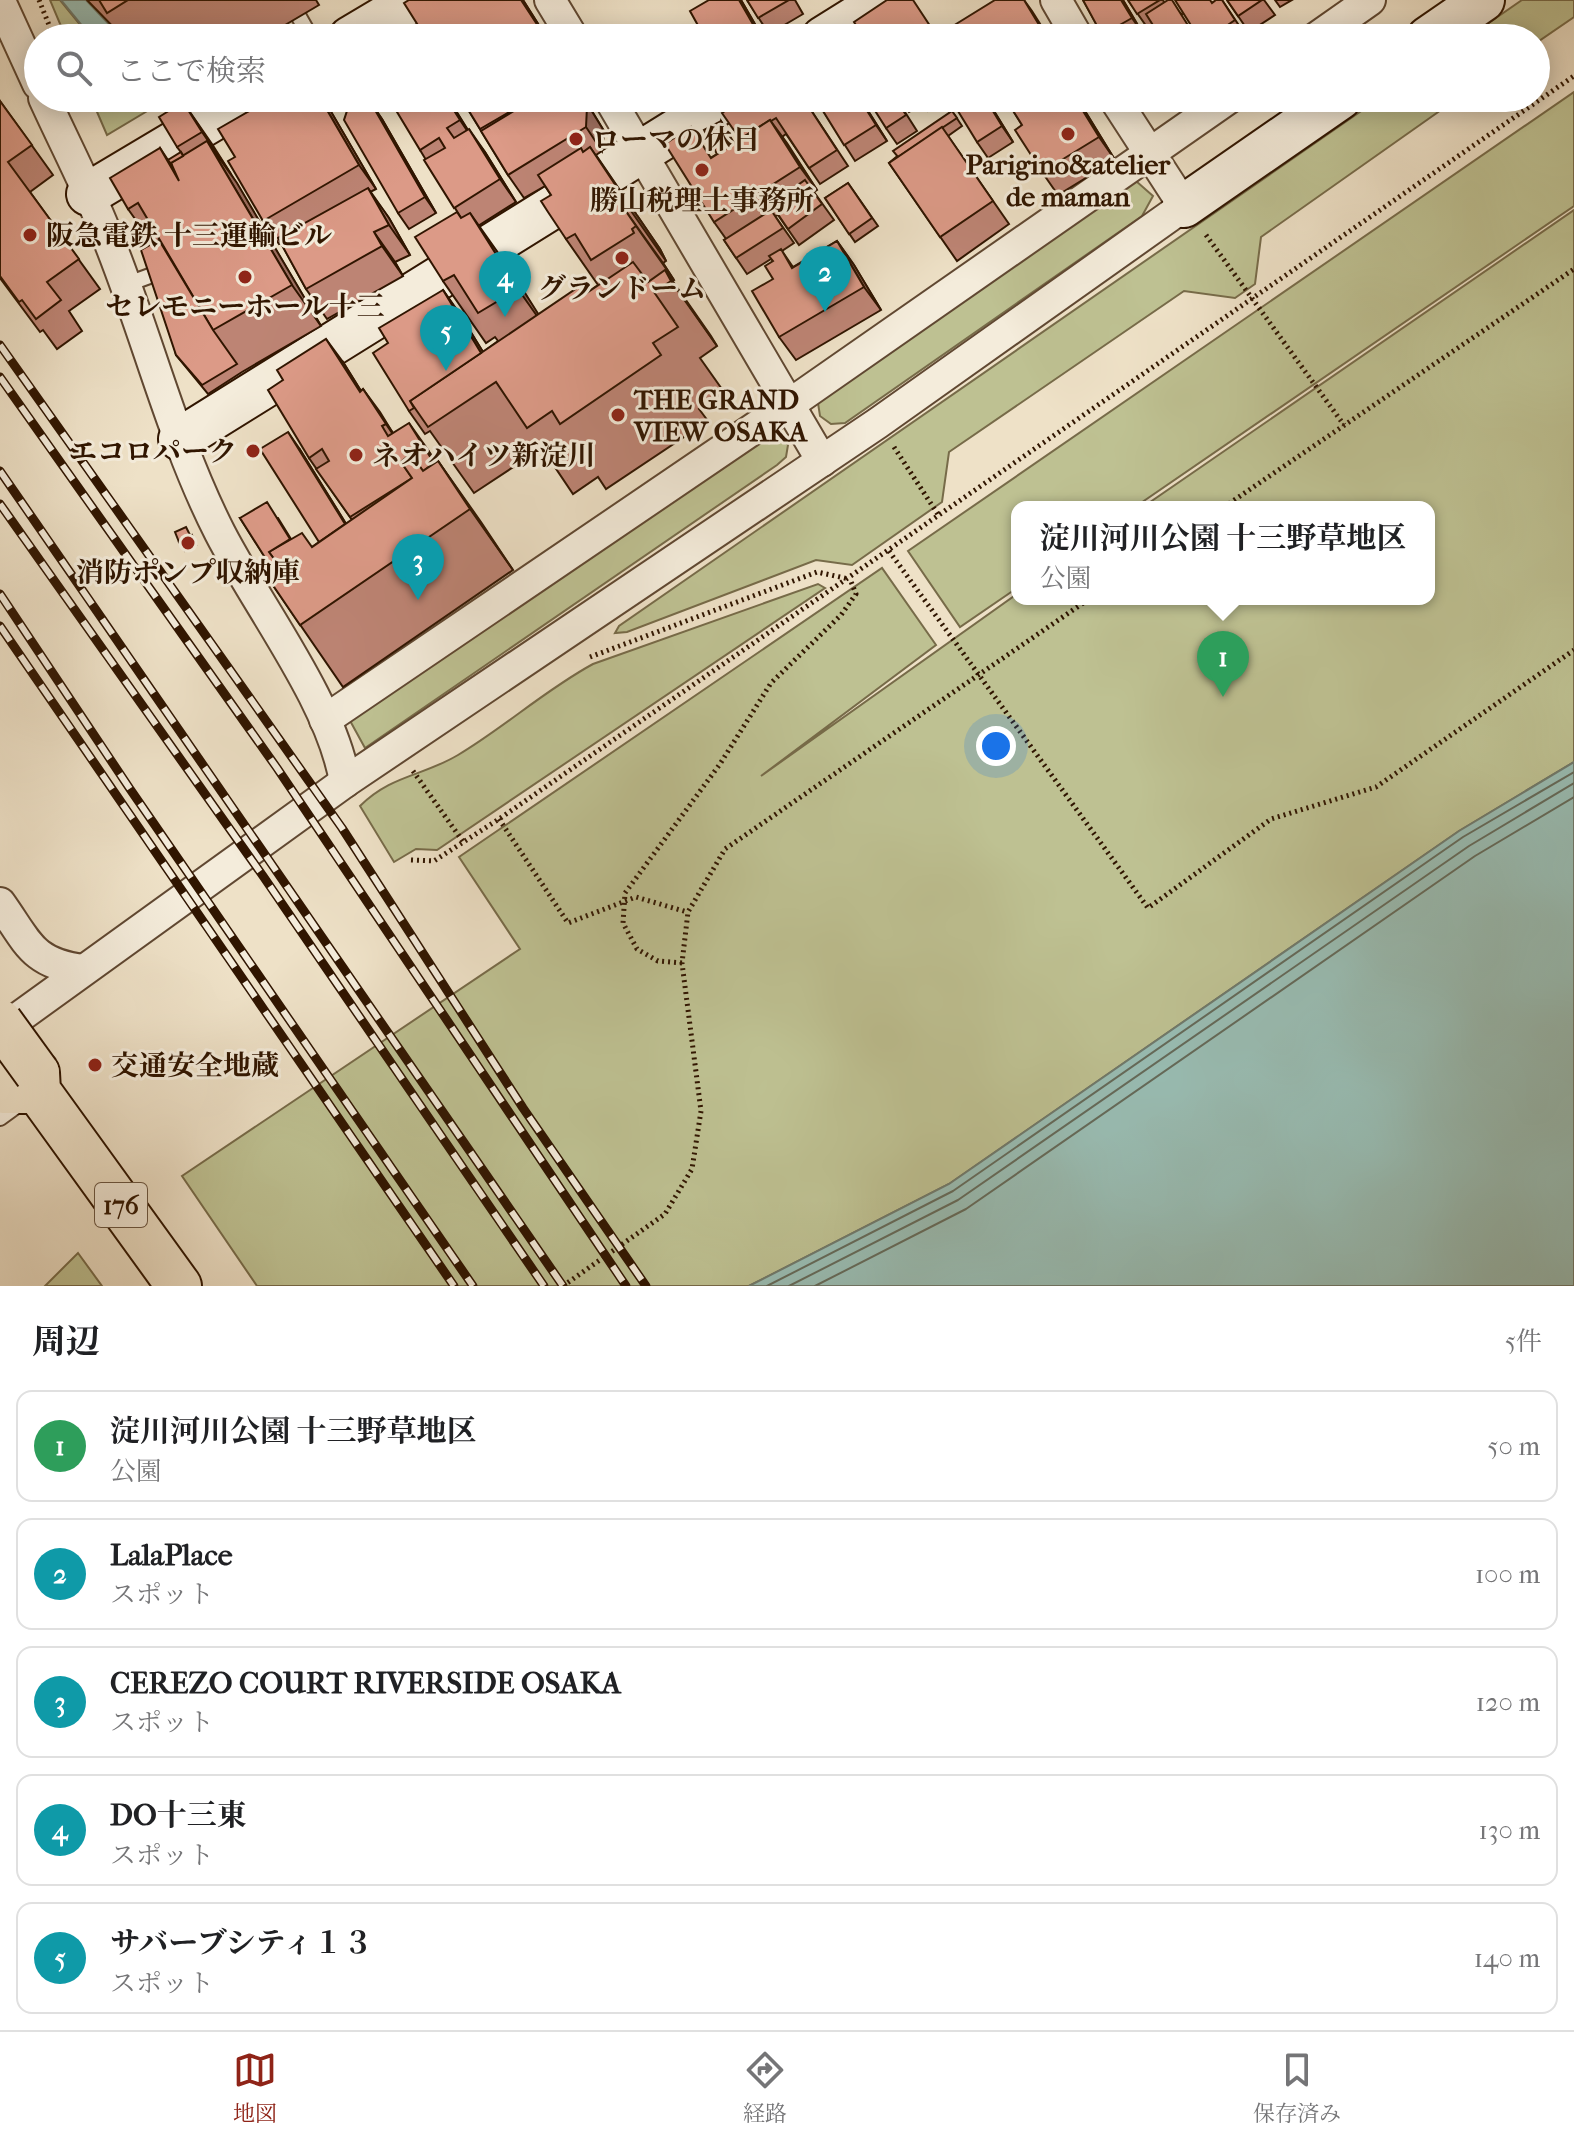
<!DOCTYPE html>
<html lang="ja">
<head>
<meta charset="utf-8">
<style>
  :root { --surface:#fff; --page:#f6f6f6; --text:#202124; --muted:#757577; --line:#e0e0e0; --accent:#8f2418 }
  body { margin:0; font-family:"IM FELL French Canon","Noto Serif JP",serif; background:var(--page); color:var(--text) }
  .you { position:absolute; left:996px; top:746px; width:28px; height:28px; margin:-20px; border:6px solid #fff; border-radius:50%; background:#1a73e8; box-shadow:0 0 0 12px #1a73e833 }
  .badge { display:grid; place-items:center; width:52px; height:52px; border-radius:50%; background:var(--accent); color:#fff; font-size:26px; font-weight:700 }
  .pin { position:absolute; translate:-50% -66px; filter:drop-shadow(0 2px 4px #0008) }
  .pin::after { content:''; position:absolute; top:42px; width:28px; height:24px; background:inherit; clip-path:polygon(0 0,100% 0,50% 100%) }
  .popup { position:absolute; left:1011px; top:501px; width:424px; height:104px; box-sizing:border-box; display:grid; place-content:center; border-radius:16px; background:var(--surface); filter:drop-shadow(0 2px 6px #0005); font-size:26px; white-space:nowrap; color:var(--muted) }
  .popup b { font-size:30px; color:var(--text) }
  .popup::after { content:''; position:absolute; left:50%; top:100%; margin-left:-16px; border:16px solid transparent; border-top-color:var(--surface) }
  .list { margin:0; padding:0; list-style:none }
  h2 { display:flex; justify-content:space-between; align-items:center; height:104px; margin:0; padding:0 32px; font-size:34px }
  h2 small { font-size:26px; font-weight:400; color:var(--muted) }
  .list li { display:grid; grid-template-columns:52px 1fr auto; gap:24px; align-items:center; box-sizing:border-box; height:112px; margin:0 16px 16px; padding:0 16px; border:2px solid var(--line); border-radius:16px }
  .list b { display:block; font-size:30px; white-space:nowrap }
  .list p { margin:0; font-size:26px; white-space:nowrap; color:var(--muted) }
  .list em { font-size:26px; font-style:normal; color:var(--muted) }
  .icon { flex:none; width:44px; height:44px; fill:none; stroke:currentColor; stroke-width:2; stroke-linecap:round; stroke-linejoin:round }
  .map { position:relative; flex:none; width:1574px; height:1286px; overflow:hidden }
  .search { position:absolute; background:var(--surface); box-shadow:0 4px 20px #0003; left:24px; right:24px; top:24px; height:88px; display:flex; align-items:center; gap:20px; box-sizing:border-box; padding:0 28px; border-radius:44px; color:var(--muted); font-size:30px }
  .sheet { height:744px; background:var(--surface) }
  nav { display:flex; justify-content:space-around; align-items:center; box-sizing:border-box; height:112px; border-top:2px solid var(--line); background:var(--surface); font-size:22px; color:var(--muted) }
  nav a { display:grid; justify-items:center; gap:4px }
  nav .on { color:var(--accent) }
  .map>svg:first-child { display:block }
</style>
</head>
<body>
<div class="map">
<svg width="1574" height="1286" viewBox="0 0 1574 1286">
  <rect width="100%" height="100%" fill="#eee1c7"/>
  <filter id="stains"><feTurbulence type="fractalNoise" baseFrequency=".0025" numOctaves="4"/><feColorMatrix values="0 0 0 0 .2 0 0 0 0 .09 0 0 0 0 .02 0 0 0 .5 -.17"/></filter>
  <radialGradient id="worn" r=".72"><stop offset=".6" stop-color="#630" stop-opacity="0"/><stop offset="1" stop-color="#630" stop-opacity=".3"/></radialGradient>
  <!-- green -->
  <g fill="#bec192" stroke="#776b49" stroke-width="2">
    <path d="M50,0H60L91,38H66Z"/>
    <path d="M1522,0H1574V17L1536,43V38H1467Z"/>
    <path d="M1574,92V206L1135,507H1017V588L960,627L908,551Z"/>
    <path d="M91,98H162L164,101L107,135Z"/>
    <path d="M1380,98H1458L1261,237L1255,284L1235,298L1184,291L949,452L942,502L852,565L816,560L627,632L615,633L619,626Z"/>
    <path d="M1136,181L1153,196L1142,216L845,423L831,424L820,416L818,403Z"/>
    <path d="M1574,210V762L1459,831L949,1184L749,1286H257L182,1176L520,949L459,857L882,568L936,645L761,776L1017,594V599H1429V507H1143Z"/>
    <path d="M772,434L782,437L788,445L786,457L777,465L365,748L348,717Z"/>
    <path d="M818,584L825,588L437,850L416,849L394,862L360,806C391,775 423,776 458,755C505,727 545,690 593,664Z"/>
    <path d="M78,1253L102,1286H45Z"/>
  </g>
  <!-- water -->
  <g fill="#99beb5" stroke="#6f7a6d" stroke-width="2">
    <path d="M61,0H86L122,38H92Z"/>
    <path d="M1574,762V1286H749L949,1184L1459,831Z"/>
  </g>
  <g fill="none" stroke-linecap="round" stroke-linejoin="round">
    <!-- shore -->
    <g stroke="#646a5a" stroke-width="2">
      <path d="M767,1286L953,1191L1463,837L1574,772"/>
      <path d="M789,1286L958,1200L1469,846L1574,783"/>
      <path d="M815,1286L966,1209L1475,856L1574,797"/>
    </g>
    <!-- lane casing -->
    <g stroke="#604832" stroke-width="18">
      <g id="lane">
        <path d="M299,17L311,38"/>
        <path d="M125,285L166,270"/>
        <path d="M0,1118L22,1102"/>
      </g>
    </g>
    <!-- street casing -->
    <g stroke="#604832" stroke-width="34">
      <g id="street">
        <path d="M550,0L573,38"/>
        <path d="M1056,0L1078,38"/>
        <path d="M0,1L38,84"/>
        <path d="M1316,38L1370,0"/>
        <path d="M44,98C64,142 87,186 105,231C146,330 171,437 220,533C258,607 332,702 345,782"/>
        <path d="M609,98L822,461"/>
        <path d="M325,720L790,404L1229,98"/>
        <path d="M0,903C28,942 31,963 83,970"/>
        <path d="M0,1031L345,782L878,423L1184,206L1114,98"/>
      </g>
    </g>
    <!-- secondary casing -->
    <g stroke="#301500" stroke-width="46">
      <g id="secondary">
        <path d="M350,38L414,0"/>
        <path d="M823,38L884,0"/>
        <path d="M1428,38L1483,0"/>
        <path d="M88,194L249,98"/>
        <path d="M1184,206L1340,98"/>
        <path d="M180,439L728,98"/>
      </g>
    </g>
    <!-- highway casing -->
    <g stroke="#301500" stroke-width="48">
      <g id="highway">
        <path d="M37,1073L38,1091L179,1286"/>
        <path d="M0,1084L5,1091H38"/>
      </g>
    </g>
    <!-- path -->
    <g stroke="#301500" stroke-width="5" stroke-dasharray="2 4" stroke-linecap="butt">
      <path d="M39,0L51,30"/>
      <path d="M1206,235L1344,425"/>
      <path d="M894,447L939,516"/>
      <path d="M1224,507L1574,269"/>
      <path d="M889,551L1148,908L1271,819L1376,787L1574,650"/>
      <path d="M590,657L817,572L849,579"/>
      <path d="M413,771L464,843"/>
      <path d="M499,819L568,923L636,897L687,912"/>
      <path d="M411,860L434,861L499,819L1574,76"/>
      <path d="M682,963L658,961L637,949L623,923L625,893L720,764L771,683L841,615L856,594L850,579"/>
      <path d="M563,1286L665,1214L692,1169L701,1111L682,963L688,912L725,849L1089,599"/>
    </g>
    <!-- lane -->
    <use href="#lane" stroke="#f4ecdb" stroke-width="14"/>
    <!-- street -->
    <use href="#street" stroke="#f4ecdb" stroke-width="30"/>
    <!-- secondary -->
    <use href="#secondary" stroke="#f4ecdb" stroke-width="42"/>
    <!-- highway -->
    <use href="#highway" stroke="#eee1c7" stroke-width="44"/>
    <!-- rail casing -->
    <g stroke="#301500" stroke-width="9">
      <g id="rail">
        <path d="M0,345L342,828L523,1108L646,1286"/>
        <path d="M0,377L277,768L626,1286"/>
        <path d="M0,471L563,1286"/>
        <path d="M0,504L263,876L544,1286"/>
        <path d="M0,594L130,789L473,1286"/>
        <path d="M0,626L454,1286"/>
      </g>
    </g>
    <!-- rail -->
    <use href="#rail" stroke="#f4ecdb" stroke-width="6" stroke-dasharray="18" stroke-linecap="butt"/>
    <!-- highway-bridge casing -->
    <g stroke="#301500" stroke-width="48" stroke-linecap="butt">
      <path id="highway-bridge" d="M0,1022L37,1073"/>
    </g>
    <!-- highway-bridge -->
    <use href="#highway-bridge" stroke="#eee1c7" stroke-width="44"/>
  </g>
  <!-- wall -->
  <g fill="#bd8474" stroke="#301500" stroke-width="2">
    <path d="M87,0H316L319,5L263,38H250L242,26L223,38H124Z"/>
    <path d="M409,0H523L547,38H426Z"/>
    <path d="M709,0H741L763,38H705Z"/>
    <path d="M747,0H795L803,14L769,34Z"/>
    <path d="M1083,0H1123L1143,34L1136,38H1104Z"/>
    <path d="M1128,0H1163L1164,2L1182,14L1149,30Z"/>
    <path d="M1222,0L1246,36L1243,38H1199L1213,2Z"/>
    <path d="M1227,0H1264L1275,15L1249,32Z"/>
    <path d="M1275,0H1292L1280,7Z"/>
    <path d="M272,98H323L376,189L370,192L389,218L410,255L395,262L403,276L327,319L306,289L281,243L279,244L263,221L235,157Z"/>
    <path d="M448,98L468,130L485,152L516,202L478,226L513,274L538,315L585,294L598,285L566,239L551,195L545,186L524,198L508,175L461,98H514L520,107L523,105L519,98H584L604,131L602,151L596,155L660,249L666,261L663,263L674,280L672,281L717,346L700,358L724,392L699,409L708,421L606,489L598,477L573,494L542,448L474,493L430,431L425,434L409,411L388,343L443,290L459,313L483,352L498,341L495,337L486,343L443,281L461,218L420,150Z"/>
    <path d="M745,98H803L848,166L820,184L786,134L782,137L817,190L814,192L834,220L799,245L778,215L775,216L794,243L782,251L793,267L837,241L854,265L881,310L796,360L779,337L773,279V261L771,259L747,274L724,240L726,239L714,222L712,157L717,154L721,121L734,143L740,139Z"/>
    <path d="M815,98H860L887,141L855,161Z"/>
    <path d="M896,98L917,131L897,144L886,128Z"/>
    <path d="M899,98H949L928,111L923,104L909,112Z"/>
    <path d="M986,98L1013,142L988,158L977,142Z"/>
    <path d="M992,98H1077L1115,160L1058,195L1042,172L1022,125L1006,99L996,105Z"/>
    <path d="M0,101L53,175L30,192L100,289L69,311L82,331L57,349L43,330L40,332L0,278Z"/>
    <path d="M183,102L231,174L321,326L242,372L208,394L176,355L152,243L128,209L160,148L168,160L183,155L177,147Z"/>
    <path d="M371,103L382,119L436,213L409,229L398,213Z"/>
    <path d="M952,111L962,126L948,136L1009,224L957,261L889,163Z"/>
    <path d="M848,183L878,226L855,242L825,198Z"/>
    <path d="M343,362L361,391L363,389L393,433L426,447L436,462L438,461L513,570L343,687L268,578L275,573L240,518H278L291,539L312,547L319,542L299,448L346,524L352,520L309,458Z"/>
    <path d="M192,535L196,545L185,551L179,542Z"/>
  </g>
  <!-- shaded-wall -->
  <g fill="#9a6c5e" stroke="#301500" stroke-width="2">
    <path d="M521,0H523L547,38H546Z"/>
    <path d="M739,0H741L763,38L758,33Z"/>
    <path d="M1024,0L1032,11L1049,38H1047Z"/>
    <path d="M1121,0H1123L1143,34L1132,18Z"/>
    <path d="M320,98H323L376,189L359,165Z"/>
    <path d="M446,98H448L476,144L460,120Z"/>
    <path d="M582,98H584L585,100L604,131L602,151L586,127Z"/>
    <path d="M859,98H860L887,141L876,125Z"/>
    <path d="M985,98H986L1013,142L1002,126Z"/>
    <path d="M1075,98H1077L1115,160L1099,137Z"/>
    <path d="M183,102L212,144L231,174L202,132Z"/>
    <path d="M371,103L382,119L436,213L425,197Z"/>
    <path d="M770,120L787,143L817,190L800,167Z"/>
    <path d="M469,129L485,152L516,202L500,179Z"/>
    <path d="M207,141L237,183L321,326L292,285Z"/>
    <path d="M590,147L660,249L666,261L629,208Z"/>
    <path d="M368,188L389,218L410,255L389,225Z"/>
    <path d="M625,210L663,263L674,280L636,226Z"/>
    <path d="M470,213L513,274L561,350L518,289Z"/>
    <path d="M374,232L395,262L403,276L382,246Z"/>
    <path d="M837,241L854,265L881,310L864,287Z"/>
    <path d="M665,270L711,336L717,346L671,281Z"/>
    <path d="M443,290L459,313L504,386L487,363Z"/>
    <path d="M326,339L343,362L376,415L360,392Z"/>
    <path d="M363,389L380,412L402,448L386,424Z"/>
    <path d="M409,423L426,447L451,487L435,464Z"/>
    <path d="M288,432L299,448L363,551L352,535Z"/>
    <path d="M438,461L481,522L513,570L470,509Z"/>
  </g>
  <!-- building -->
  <g fill="#dc9a87" stroke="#301500" stroke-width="2">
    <path d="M99,0H128L107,13Z"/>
    <path d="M409,0H521L540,29L525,38H426L404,3Z"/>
    <path d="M709,0H739L758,33L748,38H705L690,11Z"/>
    <path d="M747,0H789L758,18Z"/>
    <path d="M887,0H913L938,38H864L854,22Z"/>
    <path d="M995,0H1024L1047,38H953L948,29Z"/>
    <path d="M1083,0H1121L1132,18L1102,35Z"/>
    <path d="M1128,0H1160L1137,14Z"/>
    <path d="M1168,0H1172L1196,38H1161L1146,14Z"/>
    <path d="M1175,0H1210L1212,3L1216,0H1222L1235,20L1216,33L1219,38H1199Z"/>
    <path d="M1227,0H1262L1238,16Z"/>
    <path d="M849,27L856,38H832Z"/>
    <path d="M695,29L700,38H679Z"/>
    <path d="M272,98H320L359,165L263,221L228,161L235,157L218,129Z"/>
    <path d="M397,98H446L460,120L447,128L454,138L469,129L500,179L454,208L424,160L445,148L439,138L420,150L391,102Z"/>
    <path d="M461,98H513L518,107L480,129Z"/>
    <path d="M519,98H535L523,105Z"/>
    <path d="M535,98H582L587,107L586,127L508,175L481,131Z"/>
    <path d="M745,98H803L837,150L809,168L776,118L771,121L770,120L740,139L722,113Z"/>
    <path d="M815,98H859L876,125L844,145Z"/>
    <path d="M867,98H895L906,115L886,128Z"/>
    <path d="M950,98H985L1002,126L977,142Z"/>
    <path d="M1005,98H1075L1099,137L1042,172L1015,130L1022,125Z"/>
    <path d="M0,101L32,145L8,162L79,259L47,282L61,300L36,319L22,300L19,302L0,276Z"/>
    <path d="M183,102L202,132L177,147L159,117Z"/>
    <path d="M357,102L371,103L425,197L398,213L344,120L348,108Z"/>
    <path d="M952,111L957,118L898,157L893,151Z"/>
    <path d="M770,120L800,167L714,222L665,144L691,127L711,158Z"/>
    <path d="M721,121L733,144L717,154L704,130Z"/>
    <path d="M942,127L993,201L940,237L889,163Z"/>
    <path d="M207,141L292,285L213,330L138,203L128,209L110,178L160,148L179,181L171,163Z"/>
    <path d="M590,147L622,195L629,208L625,210L636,226L632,229L634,233L591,260L575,234L566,239L548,212L541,201L551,195L538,175L581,148L583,152Z"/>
    <path d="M181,152L183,156L171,163L172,165L168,160Z"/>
    <path d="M805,180L822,204L788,229L771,204Z"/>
    <path d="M848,183L872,218L849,234L825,198Z"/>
    <path d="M368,188L389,225L374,232L382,246L306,289L278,238Z"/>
    <path d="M771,210L783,228L736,258L724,240Z"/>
    <path d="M457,212L461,218L470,213L518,289L478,313L454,275L443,281L415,237Z"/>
    <path d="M159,240L213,330L237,364L202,385L176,355L141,250Z"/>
    <path d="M837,241L864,287L779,337L752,291L773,279L765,266L773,261L769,256L781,249L792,268Z"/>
    <path d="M633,262L648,282L665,270L671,281L654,292L678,327L653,343L661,355L560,424L552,411L527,428L496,382L428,427L410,401L580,286L585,294Z"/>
    <path d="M443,290L481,353L410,401L414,408L409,411L373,353L388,343L379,328Z"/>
    <path d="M326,339L360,392L363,389L386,424L382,426L388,436L409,423L434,463L423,471L411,454L401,462L412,478L350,517L316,469L329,461L322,449L309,458L268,390L283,380L277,370Z"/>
    <path d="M288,432L345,524L319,542L260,449Z"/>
    <path d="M411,454L423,471L438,461L470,509L300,625L268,578L281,569L269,552L302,533L312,547L412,478L401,462Z"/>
    <path d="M267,502L290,539L269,552L277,563L271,567L240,518Z"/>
    <path d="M186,527L191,537L179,542L175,532Z"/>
  </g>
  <!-- markers -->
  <g fill="#8f2418" stroke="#f4ecdb" stroke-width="3">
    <circle cx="1068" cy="134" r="8"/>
    <circle cx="576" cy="139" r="8"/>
    <circle cx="702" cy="170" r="8"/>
    <circle cx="30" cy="235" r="8"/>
    <circle cx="622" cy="258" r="8"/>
    <circle cx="245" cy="277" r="8"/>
    <circle cx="618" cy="415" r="8"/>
    <circle cx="253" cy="451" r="8"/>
    <circle cx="356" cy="455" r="8"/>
    <circle cx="188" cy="543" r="8"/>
    <circle cx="95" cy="1065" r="8"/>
  </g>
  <g text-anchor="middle" stroke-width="6" stroke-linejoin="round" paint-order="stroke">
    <!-- shield labels -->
    <rect fill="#f4ecdb" stroke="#6b5642" stroke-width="2" x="95" y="1183" width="52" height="44" rx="6"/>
    <g font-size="26" font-weight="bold" fill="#301500">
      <text x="121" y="1214">176</text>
    </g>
    <!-- poi labels -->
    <g font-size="28" font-weight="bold" fill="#301500" stroke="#f4ecdb" text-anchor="start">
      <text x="592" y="149">ローマの休日</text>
      <text x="1068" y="174" text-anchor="middle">Parigino&amp;atelier<tspan x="1068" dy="32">de maman</tspan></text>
      <text x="702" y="210" text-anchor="middle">勝山税理士事務所</text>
      <text x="46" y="245">阪急電鉄 十三運輸ビル</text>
      <text x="622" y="298" text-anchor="middle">グランドーム</text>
      <text x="245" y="316" text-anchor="middle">セレモニーホール十三</text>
      <text x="634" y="409">THE GRAND<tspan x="634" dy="32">VIEW OSAKA</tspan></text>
      <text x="237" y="461" text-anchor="end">エコロパーク</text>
      <text x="372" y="465">ネオハイツ新淀川</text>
      <text x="188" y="582" text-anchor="middle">消防ポンプ収納庫</text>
      <text x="111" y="1075">交通安全地蔵</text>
    </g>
  </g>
  <rect width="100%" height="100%" filter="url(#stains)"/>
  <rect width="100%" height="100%" fill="url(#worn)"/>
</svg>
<div class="you"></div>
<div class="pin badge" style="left:1223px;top:697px;background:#2e9e5b">1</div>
<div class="popup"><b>淀川河川公園 十三野草地区</b>公園</div>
<div class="pin badge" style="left:825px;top:312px;background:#0f9aa8">2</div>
<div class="pin badge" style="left:418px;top:600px;background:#0f9aa8">3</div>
<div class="pin badge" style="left:505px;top:317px;background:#0f9aa8">4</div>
<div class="pin badge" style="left:446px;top:371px;background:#0f9aa8">5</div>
<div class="search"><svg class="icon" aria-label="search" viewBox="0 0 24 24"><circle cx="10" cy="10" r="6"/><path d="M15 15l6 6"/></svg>ここで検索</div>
</div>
<section class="sheet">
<h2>周辺<small>5件</small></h2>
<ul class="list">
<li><span class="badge" style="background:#2e9e5b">1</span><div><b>淀川河川公園 十三野草地区</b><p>公園</p></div><em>50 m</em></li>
<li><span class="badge" style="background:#0f9aa8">2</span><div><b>LalaPlace</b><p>スポット</p></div><em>100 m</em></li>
<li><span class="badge" style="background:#0f9aa8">3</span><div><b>CEREZO COURT RIVERSIDE OSAKA</b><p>スポット</p></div><em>120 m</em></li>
<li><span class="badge" style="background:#0f9aa8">4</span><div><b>DO十三東</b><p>スポット</p></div><em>130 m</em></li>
<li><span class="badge" style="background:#0f9aa8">5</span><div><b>サバーブシティ１３</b><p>スポット</p></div><em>140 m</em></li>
</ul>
</section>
<nav>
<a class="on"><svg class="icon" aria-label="map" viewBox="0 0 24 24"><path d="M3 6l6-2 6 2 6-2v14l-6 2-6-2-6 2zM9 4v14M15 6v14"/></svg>地図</a>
<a><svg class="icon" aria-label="directions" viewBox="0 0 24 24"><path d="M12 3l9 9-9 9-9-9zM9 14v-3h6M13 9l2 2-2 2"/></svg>経路</a>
<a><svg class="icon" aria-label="saved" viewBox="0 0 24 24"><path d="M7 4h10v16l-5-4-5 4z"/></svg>保存済み</a>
</nav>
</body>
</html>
